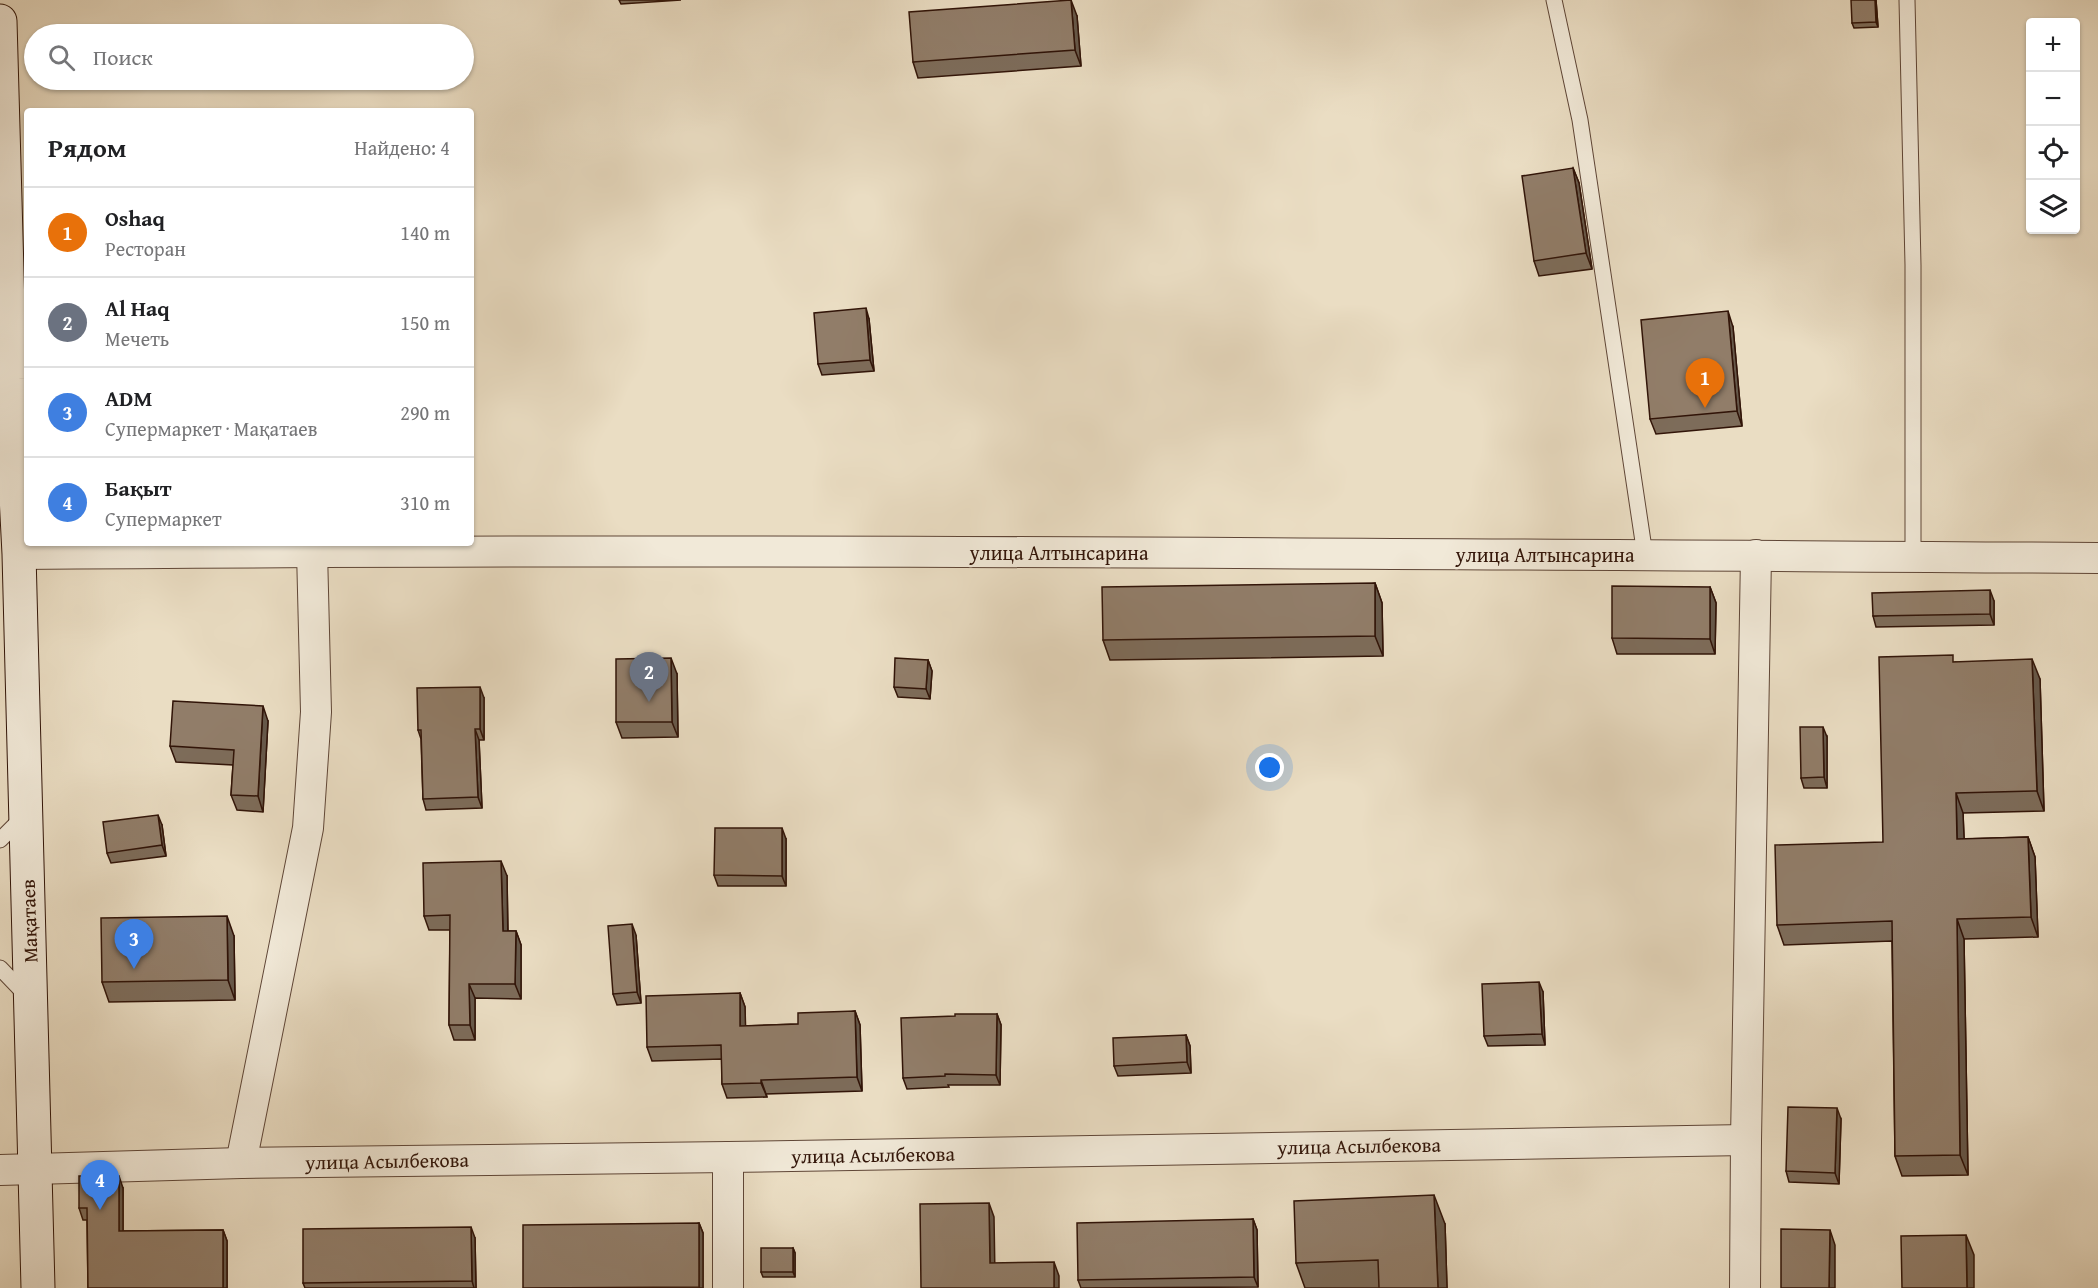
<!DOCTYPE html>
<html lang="ru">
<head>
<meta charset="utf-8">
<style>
  :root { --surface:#fff; --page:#f6f6f6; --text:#202124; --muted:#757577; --line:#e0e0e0; --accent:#8f2418 }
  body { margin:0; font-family:"Gentium Book Plus",serif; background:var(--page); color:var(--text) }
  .controls { position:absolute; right:18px; top:18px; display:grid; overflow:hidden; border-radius:6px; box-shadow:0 2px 4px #0004 }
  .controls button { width:54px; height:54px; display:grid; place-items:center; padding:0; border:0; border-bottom:2px solid var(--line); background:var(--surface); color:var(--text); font:30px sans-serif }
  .you { position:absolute; left:1270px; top:768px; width:21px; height:21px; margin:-15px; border:4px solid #fff; border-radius:50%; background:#1a73e8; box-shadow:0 0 0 9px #1a73e833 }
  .badge { display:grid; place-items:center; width:39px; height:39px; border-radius:50%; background:var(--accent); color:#fff; font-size:20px; font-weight:700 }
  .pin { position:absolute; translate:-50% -50px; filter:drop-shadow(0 2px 3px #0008) }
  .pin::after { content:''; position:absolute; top:32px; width:21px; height:18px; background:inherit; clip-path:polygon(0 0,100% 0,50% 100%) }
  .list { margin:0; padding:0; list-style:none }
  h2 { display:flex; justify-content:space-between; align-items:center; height:78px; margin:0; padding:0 24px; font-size:26px }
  h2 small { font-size:20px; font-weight:400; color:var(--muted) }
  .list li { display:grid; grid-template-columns:39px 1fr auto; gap:18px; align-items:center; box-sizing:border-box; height:90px; padding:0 24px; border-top:2px solid var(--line) }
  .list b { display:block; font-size:22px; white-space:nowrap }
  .list p { margin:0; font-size:20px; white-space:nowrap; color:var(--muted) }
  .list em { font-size:20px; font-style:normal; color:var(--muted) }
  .icon { flex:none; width:33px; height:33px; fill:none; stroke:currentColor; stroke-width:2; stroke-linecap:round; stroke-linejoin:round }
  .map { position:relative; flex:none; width:2098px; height:1288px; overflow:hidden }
  .search { position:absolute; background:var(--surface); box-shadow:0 2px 4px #0004; left:24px; top:24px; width:450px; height:66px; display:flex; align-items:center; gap:15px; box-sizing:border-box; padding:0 21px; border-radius:33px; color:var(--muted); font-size:22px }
  .panel { position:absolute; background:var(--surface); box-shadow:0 2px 4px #0004; left:24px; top:108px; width:450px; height:438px; border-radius:6px }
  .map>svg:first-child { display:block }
</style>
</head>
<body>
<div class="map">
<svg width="2098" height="1288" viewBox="0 0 2098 1288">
  <rect width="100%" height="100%" fill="#eaddc3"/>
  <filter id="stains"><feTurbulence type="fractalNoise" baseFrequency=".00333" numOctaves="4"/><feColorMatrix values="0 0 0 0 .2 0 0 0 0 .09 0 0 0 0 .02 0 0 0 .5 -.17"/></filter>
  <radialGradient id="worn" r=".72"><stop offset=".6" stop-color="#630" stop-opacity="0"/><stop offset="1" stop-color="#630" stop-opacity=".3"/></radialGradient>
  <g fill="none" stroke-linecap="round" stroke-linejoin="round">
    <!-- lane casing -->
    <g stroke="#5f4637" stroke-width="17">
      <g id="lane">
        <path d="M1554,0L1580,120L1645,555"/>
        <path d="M1907,0L1913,265V557"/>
        <path d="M0,840L23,817"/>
        <path d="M0,968L27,996"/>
      </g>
    </g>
    <!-- street casing -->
    <g stroke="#5f4637" stroke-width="32">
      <g id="street">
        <path d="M19,554C712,548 1405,554 2098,558"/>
        <path d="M728,1157V1288"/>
        <path d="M241,1163L308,828L316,712L312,551"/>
        <path d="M0,1170L241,1163L728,1157L1746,1140"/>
        <path d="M1745,1288L1746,1140L1756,555"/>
      </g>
    </g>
    <!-- secondary casing -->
    <g stroke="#311408" stroke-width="35">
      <path id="secondary" d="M0,21L10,379L19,554L38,1288"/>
    </g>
    <!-- lane -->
    <use href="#lane" stroke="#f1e9d8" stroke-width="15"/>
    <!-- street -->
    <use href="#street" stroke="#f1e9d8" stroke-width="30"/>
    <!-- secondary -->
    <use href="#secondary" stroke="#f1e9d8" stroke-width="33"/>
  </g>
  <!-- wall -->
  <g fill="#7d6c5a" stroke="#311408" stroke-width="1.5">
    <path d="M619,0H681L621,4Z"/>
    <path d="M1876,0L1878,27L1854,28L1852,23Z"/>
    <path d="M1077,16L1081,66L918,78L913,62Z"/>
    <path d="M1573,168L1579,183L1592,269L1539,276L1534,261Z"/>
    <path d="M869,319L874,371L822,375L818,364Z"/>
    <path d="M1733,327L1742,426L1656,434L1650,419Z"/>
    <path d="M1375,583L1382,603L1383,656L1110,660L1103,640Z"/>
    <path d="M1710,587L1716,603L1715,654H1617L1612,638Z"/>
    <path d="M1994,601V625L1876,627L1873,616Z"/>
    <path d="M928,660L932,671L930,699L898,697L894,687Z"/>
    <path d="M1955,662L2040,679L2044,811L1963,813L1964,839L2028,837L2035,857L2038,937L1964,939L1968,1175L1902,1176L1895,1156L1892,941L1784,945L1777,925L1883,842Z"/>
    <path d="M677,674L678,737L622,738L616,722Z"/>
    <path d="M484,698V740H479L482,808L426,810L423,799L421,739L418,730Z"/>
    <path d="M268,721L263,812L237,810L231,795L233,765L176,762L170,746Z"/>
    <path d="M1827,737V788H1804L1801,778Z"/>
    <path d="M162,825L166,856L111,863L107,853Z"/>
    <path d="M786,839V886H718L714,875Z"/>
    <path d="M507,876L508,931H516L521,945V999L475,998V1040H454L449,1025L450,930H429L424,916Z"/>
    <path d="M636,935L641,1003L617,1005L613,994Z"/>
    <path d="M234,936L235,1000L109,1002L102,982Z"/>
    <path d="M1543,992L1545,1045L1488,1046L1484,1036Z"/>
    <path d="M740,993L745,1007V1026L798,1024L855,1011L860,1025L862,1091L766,1094L767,1097L727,1098L722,1084V1059L652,1061L647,1047Z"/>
    <path d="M997,1014L1001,1025L1000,1085H948L949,1087L907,1089L903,1078Z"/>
    <path d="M1186,1035L1190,1046L1191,1073L1118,1076L1114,1066Z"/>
    <path d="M1841,1119L1839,1184L1789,1182L1786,1171Z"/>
    <path d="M123,1188V1231L223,1230L227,1241V1288H88L87,1220H83L79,1208Z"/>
    <path d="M1253,1219L1257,1230L1258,1287L1081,1288L1078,1280Z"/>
    <path d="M699,1223L703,1233V1288H523Z"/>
    <path d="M1445,1224L1447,1288H1305L1296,1263Z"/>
    <path d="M475,1238L476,1288H305L303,1283Z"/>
    <path d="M793,1248L795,1253V1277H763L761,1272Z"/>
  </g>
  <!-- shaded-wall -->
  <g fill="#66584a" stroke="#311408" stroke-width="1.5">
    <path d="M1071,0L1077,16L1081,66L1075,50Z"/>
    <path d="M1875,0H1876L1878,27L1876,22Z"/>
    <path d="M1573,168L1579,183L1592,269L1586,253Z"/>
    <path d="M866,308L869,319L874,371L870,360Z"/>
    <path d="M1728,311L1733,327L1742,426L1737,411Z"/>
    <path d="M1375,583L1382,603L1383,656L1375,636Z"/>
    <path d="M1710,587L1716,603L1715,654L1710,639Z"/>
    <path d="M1990,590L1994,601V625L1990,614Z"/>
    <path d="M671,658L677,674L678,737L672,722Z"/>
    <path d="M2032,659L2040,679L2044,811L2037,791Z"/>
    <path d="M928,660L932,671L930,699L926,689Z"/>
    <path d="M480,687L484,698V740L480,729Z"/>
    <path d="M263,706L268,721L263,812L258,796Z"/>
    <path d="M1823,727L1827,737V788L1824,777Z"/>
    <path d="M475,729L479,740L482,808L478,797Z"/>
    <path d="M1956,793L1963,813L1965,859L1957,839Z"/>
    <path d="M158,815L162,825L166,856L162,845Z"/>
    <path d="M782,828L786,839V886L782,876Z"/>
    <path d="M2028,837L2035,857L2038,937L2031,917Z"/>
    <path d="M501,861L507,876L508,945L503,931Z"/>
    <path d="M227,916L234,936L235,1000L228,980Z"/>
    <path d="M1957,919L1964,939L1968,1175L1960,1155Z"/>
    <path d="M632,924L636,935L641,1003L637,992Z"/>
    <path d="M516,931L521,945V999L515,984Z"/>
    <path d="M1539,982L1543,992L1545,1045L1542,1034Z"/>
    <path d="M469,984L475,998V1040L470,1025Z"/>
    <path d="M740,993L745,1007L746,1040L740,1026Z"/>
    <path d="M855,1011L860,1025L862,1091L857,1077Z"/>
    <path d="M997,1014L1001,1025L1000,1085L996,1075Z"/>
    <path d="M1186,1035L1190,1046L1191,1073L1187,1062Z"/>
    <path d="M761,1080L766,1094L767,1097L761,1083Z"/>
    <path d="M1837,1108L1841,1119L1839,1184L1835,1173Z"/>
    <path d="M119,1176L123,1188V1242L119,1231Z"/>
    <path d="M1434,1195L1445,1224L1447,1288H1438Z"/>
    <path d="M989,1203L994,1217L995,1277L990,1263Z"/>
    <path d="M1253,1219L1257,1230L1258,1287L1254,1277Z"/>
    <path d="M699,1223L703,1233V1288H700L699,1287Z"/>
    <path d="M471,1227L475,1238L476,1288H474L472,1281Z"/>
    <path d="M223,1230L227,1241V1288H223Z"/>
    <path d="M1830,1230L1835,1245V1288H1829Z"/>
    <path d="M1966,1235L1974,1255V1288H1967Z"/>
    <path d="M793,1248L795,1253V1277L793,1272Z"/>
    <path d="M1054,1262L1059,1276V1288H1054Z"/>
  </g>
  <!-- building -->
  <g fill="#917d69" stroke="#311408" stroke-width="1.5">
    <path d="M1071,0L1075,50L913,62L909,12Z"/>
    <path d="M1851,0H1875L1876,22L1852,23Z"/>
    <path d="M1573,168L1586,253L1534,261L1522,176Z"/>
    <path d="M866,308L870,360L818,364L814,313Z"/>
    <path d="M1728,311L1737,411L1650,419L1641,320Z"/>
    <path d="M1375,583V636L1103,640L1102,587Z"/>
    <path d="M1612,586L1710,587V639L1612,638Z"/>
    <path d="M1990,590V614L1873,616L1872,593Z"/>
    <path d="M1953,655V662L2032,659L2037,791L1956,793L1957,839L2028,837L2031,917L1957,919L1960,1155L1895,1156L1892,921L1777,925L1775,845L1883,842L1879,657Z"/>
    <path d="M671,658L672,722H616V659Z"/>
    <path d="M895,658L928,660L926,689L894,687Z"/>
    <path d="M480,687V729H475L478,797L423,799L421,730H418L417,688Z"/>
    <path d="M173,701L263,706L258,796L231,795L234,750L170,746Z"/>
    <path d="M1800,727H1823L1824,777L1801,778Z"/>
    <path d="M158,815L162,845L107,853L103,822Z"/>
    <path d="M715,828H782V876L714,875Z"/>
    <path d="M501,861L503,931H516L515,984H469L470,1025H449L450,915L424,916L423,863Z"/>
    <path d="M227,916L228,980L102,982L101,918Z"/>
    <path d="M632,924L637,992L613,994L608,926Z"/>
    <path d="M1539,982L1542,1034L1484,1036L1482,984Z"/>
    <path d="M740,993V1026L798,1024V1013L855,1011L857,1077L761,1080V1083L722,1084L721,1045L647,1047L646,996Z"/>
    <path d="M955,1014H997L996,1075L945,1074V1076L903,1078L901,1018L955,1016Z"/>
    <path d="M1186,1035L1187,1062L1114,1066L1113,1038Z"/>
    <path d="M1788,1107L1837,1108L1835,1173L1786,1171Z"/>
    <path d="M79,1176H119V1231L223,1230V1288H88L87,1208H79Z"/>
    <path d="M1434,1195L1438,1288H1379L1378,1260L1296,1263L1294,1201Z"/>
    <path d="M989,1203L990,1263L1054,1262V1288H921L920,1204Z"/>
    <path d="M1253,1219L1254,1277L1078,1280L1077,1223Z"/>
    <path d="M699,1223V1287L523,1288V1225Z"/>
    <path d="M471,1227L472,1281L303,1283V1229Z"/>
    <path d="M1781,1229L1830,1230L1829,1288H1781Z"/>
    <path d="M1966,1235L1967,1288H1902L1901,1236Z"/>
    <rect x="761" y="1248" width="32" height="24"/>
  </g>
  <g text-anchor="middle" stroke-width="4.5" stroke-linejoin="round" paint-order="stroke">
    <!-- street labels -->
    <g font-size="20" fill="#311408" stroke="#f1e9d8">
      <text x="1059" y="560">улица Алтынсарина</text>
      <text x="1545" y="562">улица Алтынсарина</text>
      <text transform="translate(29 921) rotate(-92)" y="7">Мақатаев</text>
      <text transform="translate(1359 1146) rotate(-1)" y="7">улица Асылбекова</text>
      <text transform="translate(873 1155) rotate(-1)" y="7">улица Асылбекова</text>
      <text transform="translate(387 1161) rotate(-1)" y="7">улица Асылбекова</text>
    </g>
  </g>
  <rect width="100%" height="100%" filter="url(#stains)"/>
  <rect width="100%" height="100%" fill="url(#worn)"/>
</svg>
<div class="controls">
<button>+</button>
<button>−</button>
<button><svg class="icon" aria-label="locate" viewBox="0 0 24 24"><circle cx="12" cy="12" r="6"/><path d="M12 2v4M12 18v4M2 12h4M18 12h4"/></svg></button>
<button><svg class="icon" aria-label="layers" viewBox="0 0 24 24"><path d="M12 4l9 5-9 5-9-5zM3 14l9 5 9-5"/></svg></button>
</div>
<div class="you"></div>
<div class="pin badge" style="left:1705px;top:408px;background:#e8710a">1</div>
<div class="pin badge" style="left:649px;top:702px;background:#6b7280">2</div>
<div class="pin badge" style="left:134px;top:969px;background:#3f7fe0">3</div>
<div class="pin badge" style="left:100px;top:1210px;background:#3f7fe0">4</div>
<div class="search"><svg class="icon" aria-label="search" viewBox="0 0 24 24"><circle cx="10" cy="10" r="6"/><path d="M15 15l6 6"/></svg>Поиск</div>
<section class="panel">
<h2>Рядом<small>Найдено: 4</small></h2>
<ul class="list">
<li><span class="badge" style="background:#e8710a">1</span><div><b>Oshaq</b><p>Ресторан</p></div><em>140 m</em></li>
<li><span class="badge" style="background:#6b7280">2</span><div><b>Al Haq</b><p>Мечеть</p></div><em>150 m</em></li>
<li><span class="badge" style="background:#3f7fe0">3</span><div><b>ADM</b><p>Супермаркет · Мақатаев</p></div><em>290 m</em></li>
<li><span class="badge" style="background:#3f7fe0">4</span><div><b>Бақыт</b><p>Супермаркет</p></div><em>310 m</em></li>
</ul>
</section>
</div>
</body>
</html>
